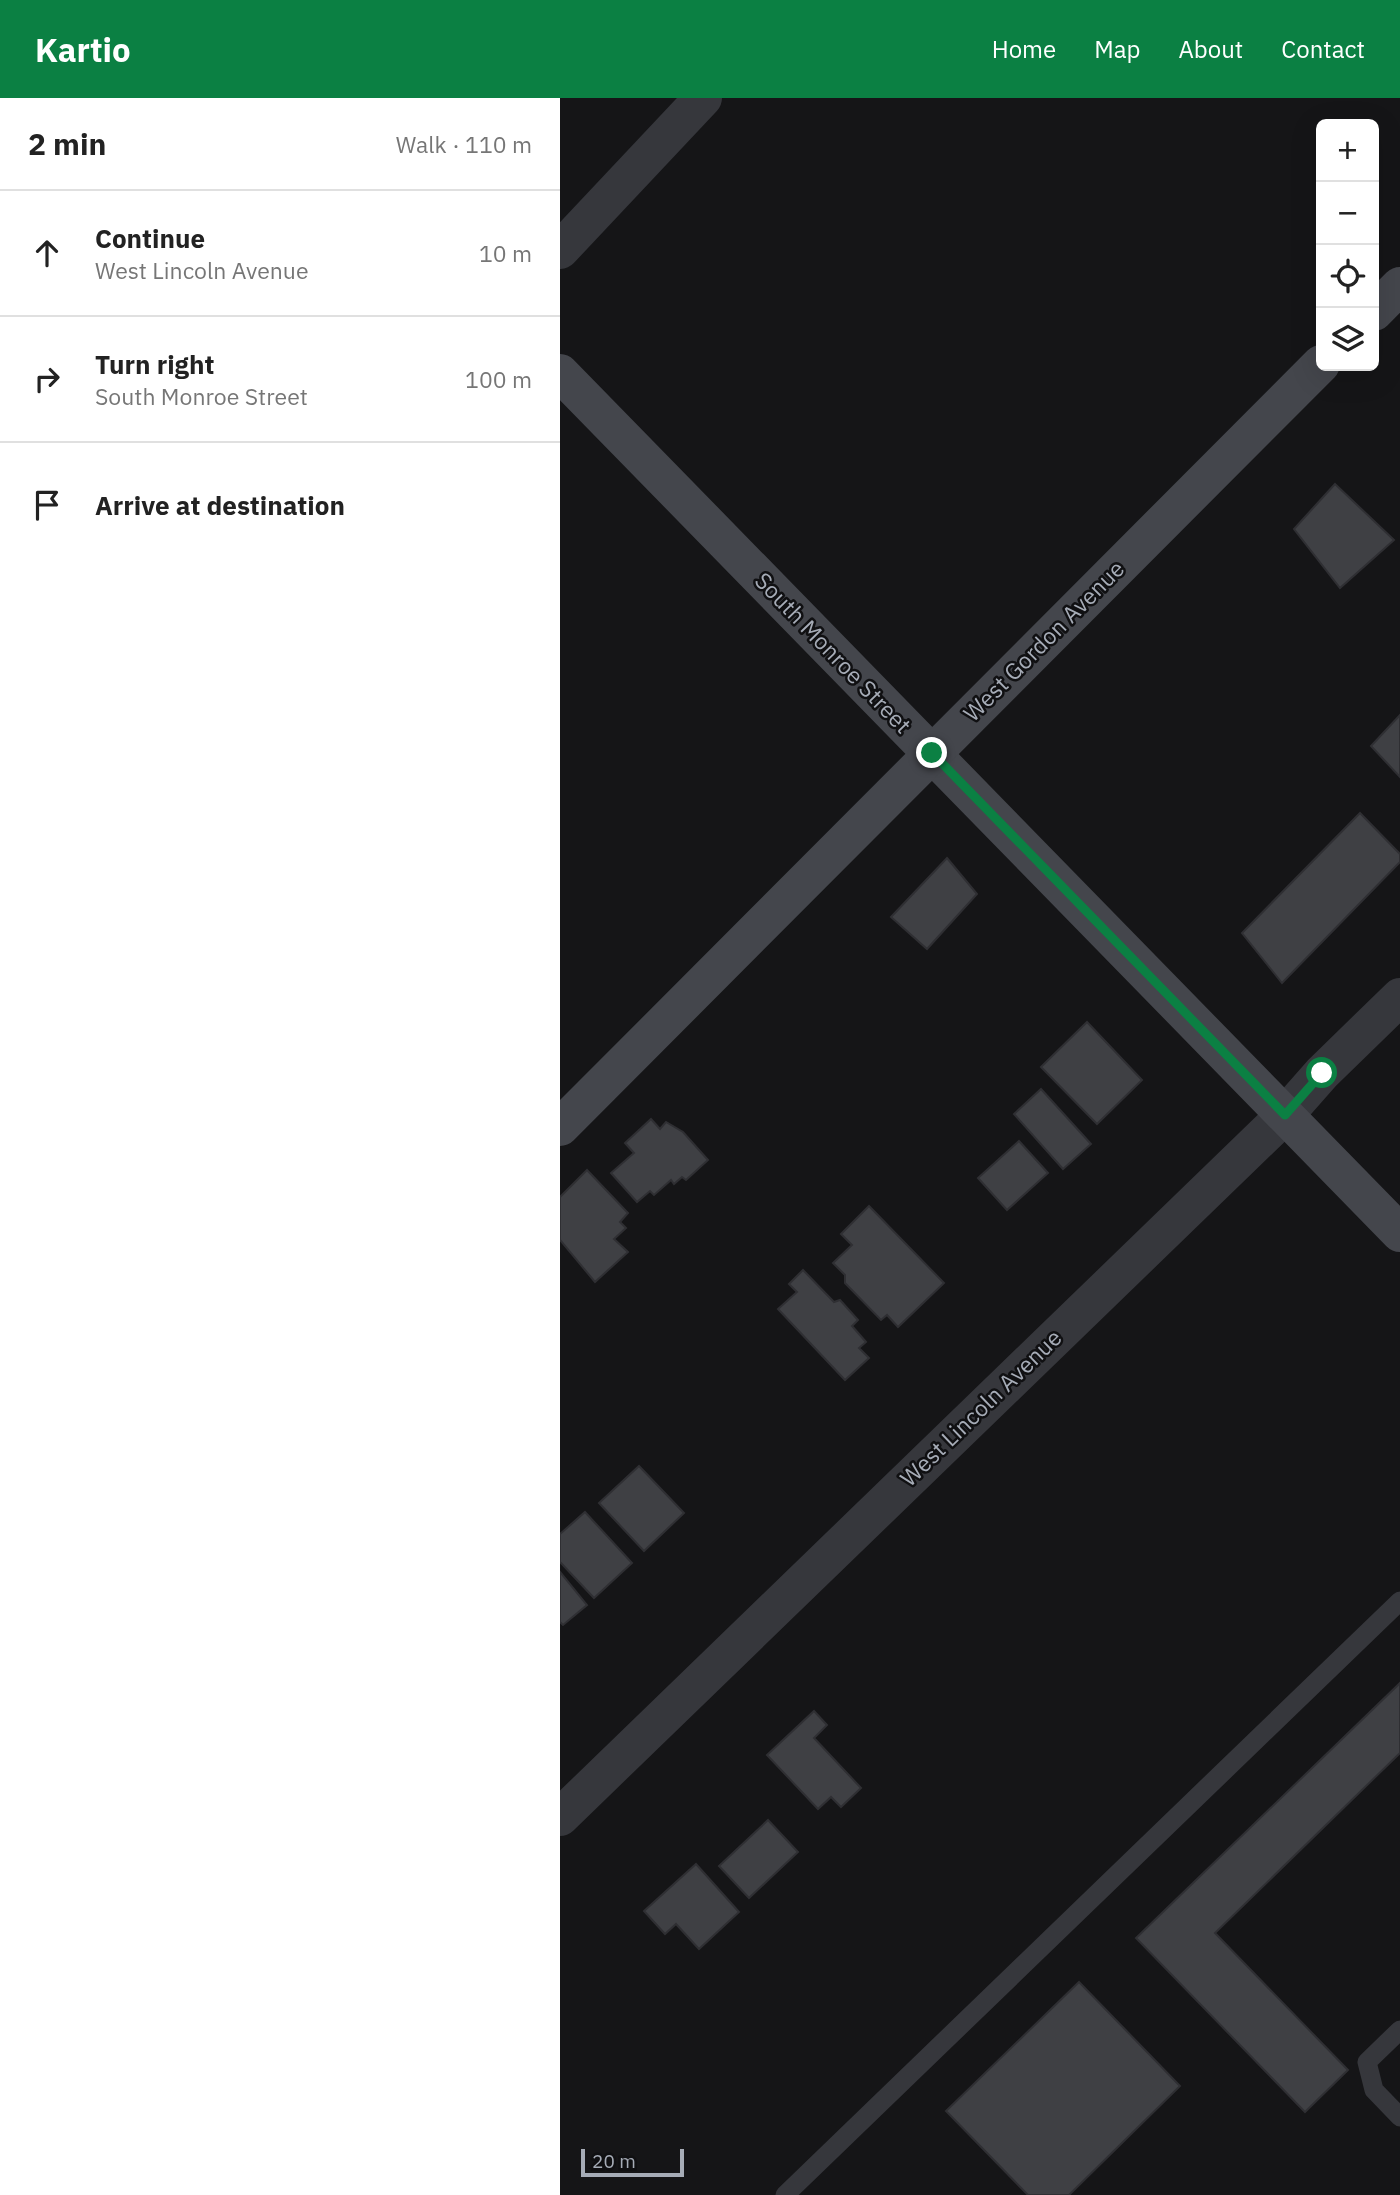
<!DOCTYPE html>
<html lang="en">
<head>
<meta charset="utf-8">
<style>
  :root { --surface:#fff; --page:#f2f2f2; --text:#222; --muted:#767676; --line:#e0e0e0; --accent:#0b8043 }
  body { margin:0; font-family:"IBM Plex Sans",sans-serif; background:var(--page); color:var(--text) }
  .controls { position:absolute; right:21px; top:21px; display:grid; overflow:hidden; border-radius:10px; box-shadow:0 7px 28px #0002 }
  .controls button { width:63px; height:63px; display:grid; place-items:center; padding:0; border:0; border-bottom:2px solid var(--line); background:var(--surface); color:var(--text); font:35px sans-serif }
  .scale { position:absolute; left:21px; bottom:18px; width:103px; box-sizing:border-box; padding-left:7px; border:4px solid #a6acb7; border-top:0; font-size:19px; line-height:24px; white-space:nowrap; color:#a6acb7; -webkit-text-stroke:5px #101012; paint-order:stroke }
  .stop { position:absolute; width:21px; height:21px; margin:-16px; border:5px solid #0b8043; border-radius:50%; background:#fff }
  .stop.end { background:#0b8043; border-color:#fff; box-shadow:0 2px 7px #0008 }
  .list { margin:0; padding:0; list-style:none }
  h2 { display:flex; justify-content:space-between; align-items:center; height:91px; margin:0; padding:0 28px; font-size:30px }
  h2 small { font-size:23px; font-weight:400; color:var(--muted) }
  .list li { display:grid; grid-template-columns:46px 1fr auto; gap:21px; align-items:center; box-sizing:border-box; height:126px; padding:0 28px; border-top:2px solid var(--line) }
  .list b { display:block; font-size:26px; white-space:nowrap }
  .list p { margin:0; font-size:23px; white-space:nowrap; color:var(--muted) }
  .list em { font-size:23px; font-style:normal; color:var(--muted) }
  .icon { flex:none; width:38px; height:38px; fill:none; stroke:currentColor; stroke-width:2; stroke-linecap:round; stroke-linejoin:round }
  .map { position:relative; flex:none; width:840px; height:2097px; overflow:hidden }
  header { display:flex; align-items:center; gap:42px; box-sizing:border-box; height:98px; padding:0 35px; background:var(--accent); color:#fff }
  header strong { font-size:33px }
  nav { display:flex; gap:38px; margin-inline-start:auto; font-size:24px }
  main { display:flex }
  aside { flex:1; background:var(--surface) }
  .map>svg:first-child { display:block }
</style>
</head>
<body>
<header>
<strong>Kartio</strong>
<nav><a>Home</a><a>Map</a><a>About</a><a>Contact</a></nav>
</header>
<main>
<aside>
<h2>2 min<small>Walk · 110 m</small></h2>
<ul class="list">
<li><svg class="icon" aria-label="ahead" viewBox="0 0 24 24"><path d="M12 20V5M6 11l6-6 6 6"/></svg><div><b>Continue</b><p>West Lincoln Avenue</p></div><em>10 m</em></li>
<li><svg class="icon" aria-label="right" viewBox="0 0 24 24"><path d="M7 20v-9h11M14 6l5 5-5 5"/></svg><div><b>Turn right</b><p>South Monroe Street</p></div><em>100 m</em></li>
<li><svg class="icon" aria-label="arrive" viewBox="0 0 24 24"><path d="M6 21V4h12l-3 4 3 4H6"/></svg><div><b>Arrive at destination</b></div></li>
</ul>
</aside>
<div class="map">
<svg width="840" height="2097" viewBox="0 0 840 2097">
  <rect width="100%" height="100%" fill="#151517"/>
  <!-- building -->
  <g fill="#3f4044" stroke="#2f2f33" stroke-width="2">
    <path d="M775,386L834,442L780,490L734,431Z"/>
    <path d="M840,617V679L811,648Z"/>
    <path d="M800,715L840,756V764L722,885L682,835Z"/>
    <path d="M387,760L417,796L367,851L331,819Z"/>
    <path d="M527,924L582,982L537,1026L481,969Z"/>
    <path d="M481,991L531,1046L503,1071L454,1016Z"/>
    <path d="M91,1021L100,1031L106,1024L123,1034L148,1062L126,1082L122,1079L114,1086L111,1082L94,1097L90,1093L77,1104L51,1075L74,1055L65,1045Z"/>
    <path d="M459,1043L488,1075L447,1112L418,1080Z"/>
    <path d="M27,1072L68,1115L60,1124L66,1130L54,1141L68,1154L35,1184L0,1142V1099Z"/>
    <path d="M309,1108L384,1185L338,1229L327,1217L321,1222L285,1185V1177L273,1165L292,1147L281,1136Z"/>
    <path d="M243,1172L274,1204L280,1202L298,1222L292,1228L306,1244L299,1250L309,1260L285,1282L218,1211L237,1194L229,1186Z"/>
    <path d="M79,1368L124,1415L84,1453L39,1405Z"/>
    <path d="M25,1414L72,1465L34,1500L0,1464V1436Z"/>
    <path d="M0,1474L27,1507L3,1527L0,1524Z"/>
    <path d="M840,1585V1655L655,1835L788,1972L745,2014L576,1840Z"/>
    <path d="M254,1613L267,1627L254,1640L301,1690L281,1709L271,1699L258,1711L207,1657Z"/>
    <path d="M208,1722L238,1754L189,1800L159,1768Z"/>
    <path d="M136,1766L179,1814L139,1851L116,1826L105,1836L84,1813Z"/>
    <path d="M519,1884L620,1988L509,2097H468L386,2013Z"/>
  </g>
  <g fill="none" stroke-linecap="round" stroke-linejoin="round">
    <!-- lane -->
    <g stroke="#36373c" stroke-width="19">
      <path d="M840,1932L807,1964L814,1992L840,2019"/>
      <path d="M225,2097L840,1503"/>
    </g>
    <!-- street -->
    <g stroke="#36373c" stroke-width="38">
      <path d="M0,152L143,0"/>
      <path d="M0,1719L725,1017L762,975L840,899"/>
    </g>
    <!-- secondary -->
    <g stroke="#44464c" stroke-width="38">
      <path d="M814,214L840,188"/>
      <path d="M0,275L840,1135"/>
      <path d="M0,1029L761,266"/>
    </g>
  </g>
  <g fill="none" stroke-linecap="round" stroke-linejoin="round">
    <!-- route -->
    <path stroke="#0b8043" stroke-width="9" d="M372,655L725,1017L762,975"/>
  </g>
  <g text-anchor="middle" stroke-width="5" stroke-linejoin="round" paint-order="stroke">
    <!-- street labels -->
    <g font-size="23" fill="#a6acb7" stroke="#101012">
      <text transform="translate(484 543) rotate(-45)" y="8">West Gordon Avenue</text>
      <text transform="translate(273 555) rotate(46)" y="8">South Monroe Street</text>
      <text transform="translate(421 1310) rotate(-44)" y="8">West Lincoln Avenue</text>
    </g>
  </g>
</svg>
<div class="controls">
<button>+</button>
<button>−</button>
<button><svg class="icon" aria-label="locate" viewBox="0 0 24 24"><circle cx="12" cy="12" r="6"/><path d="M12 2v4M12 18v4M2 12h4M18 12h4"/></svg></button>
<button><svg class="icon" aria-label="layers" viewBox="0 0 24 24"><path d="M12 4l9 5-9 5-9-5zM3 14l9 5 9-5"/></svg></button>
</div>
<div class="scale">20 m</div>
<div class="stop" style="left:762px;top:975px"></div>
<div class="stop end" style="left:372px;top:655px"></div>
</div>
</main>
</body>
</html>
